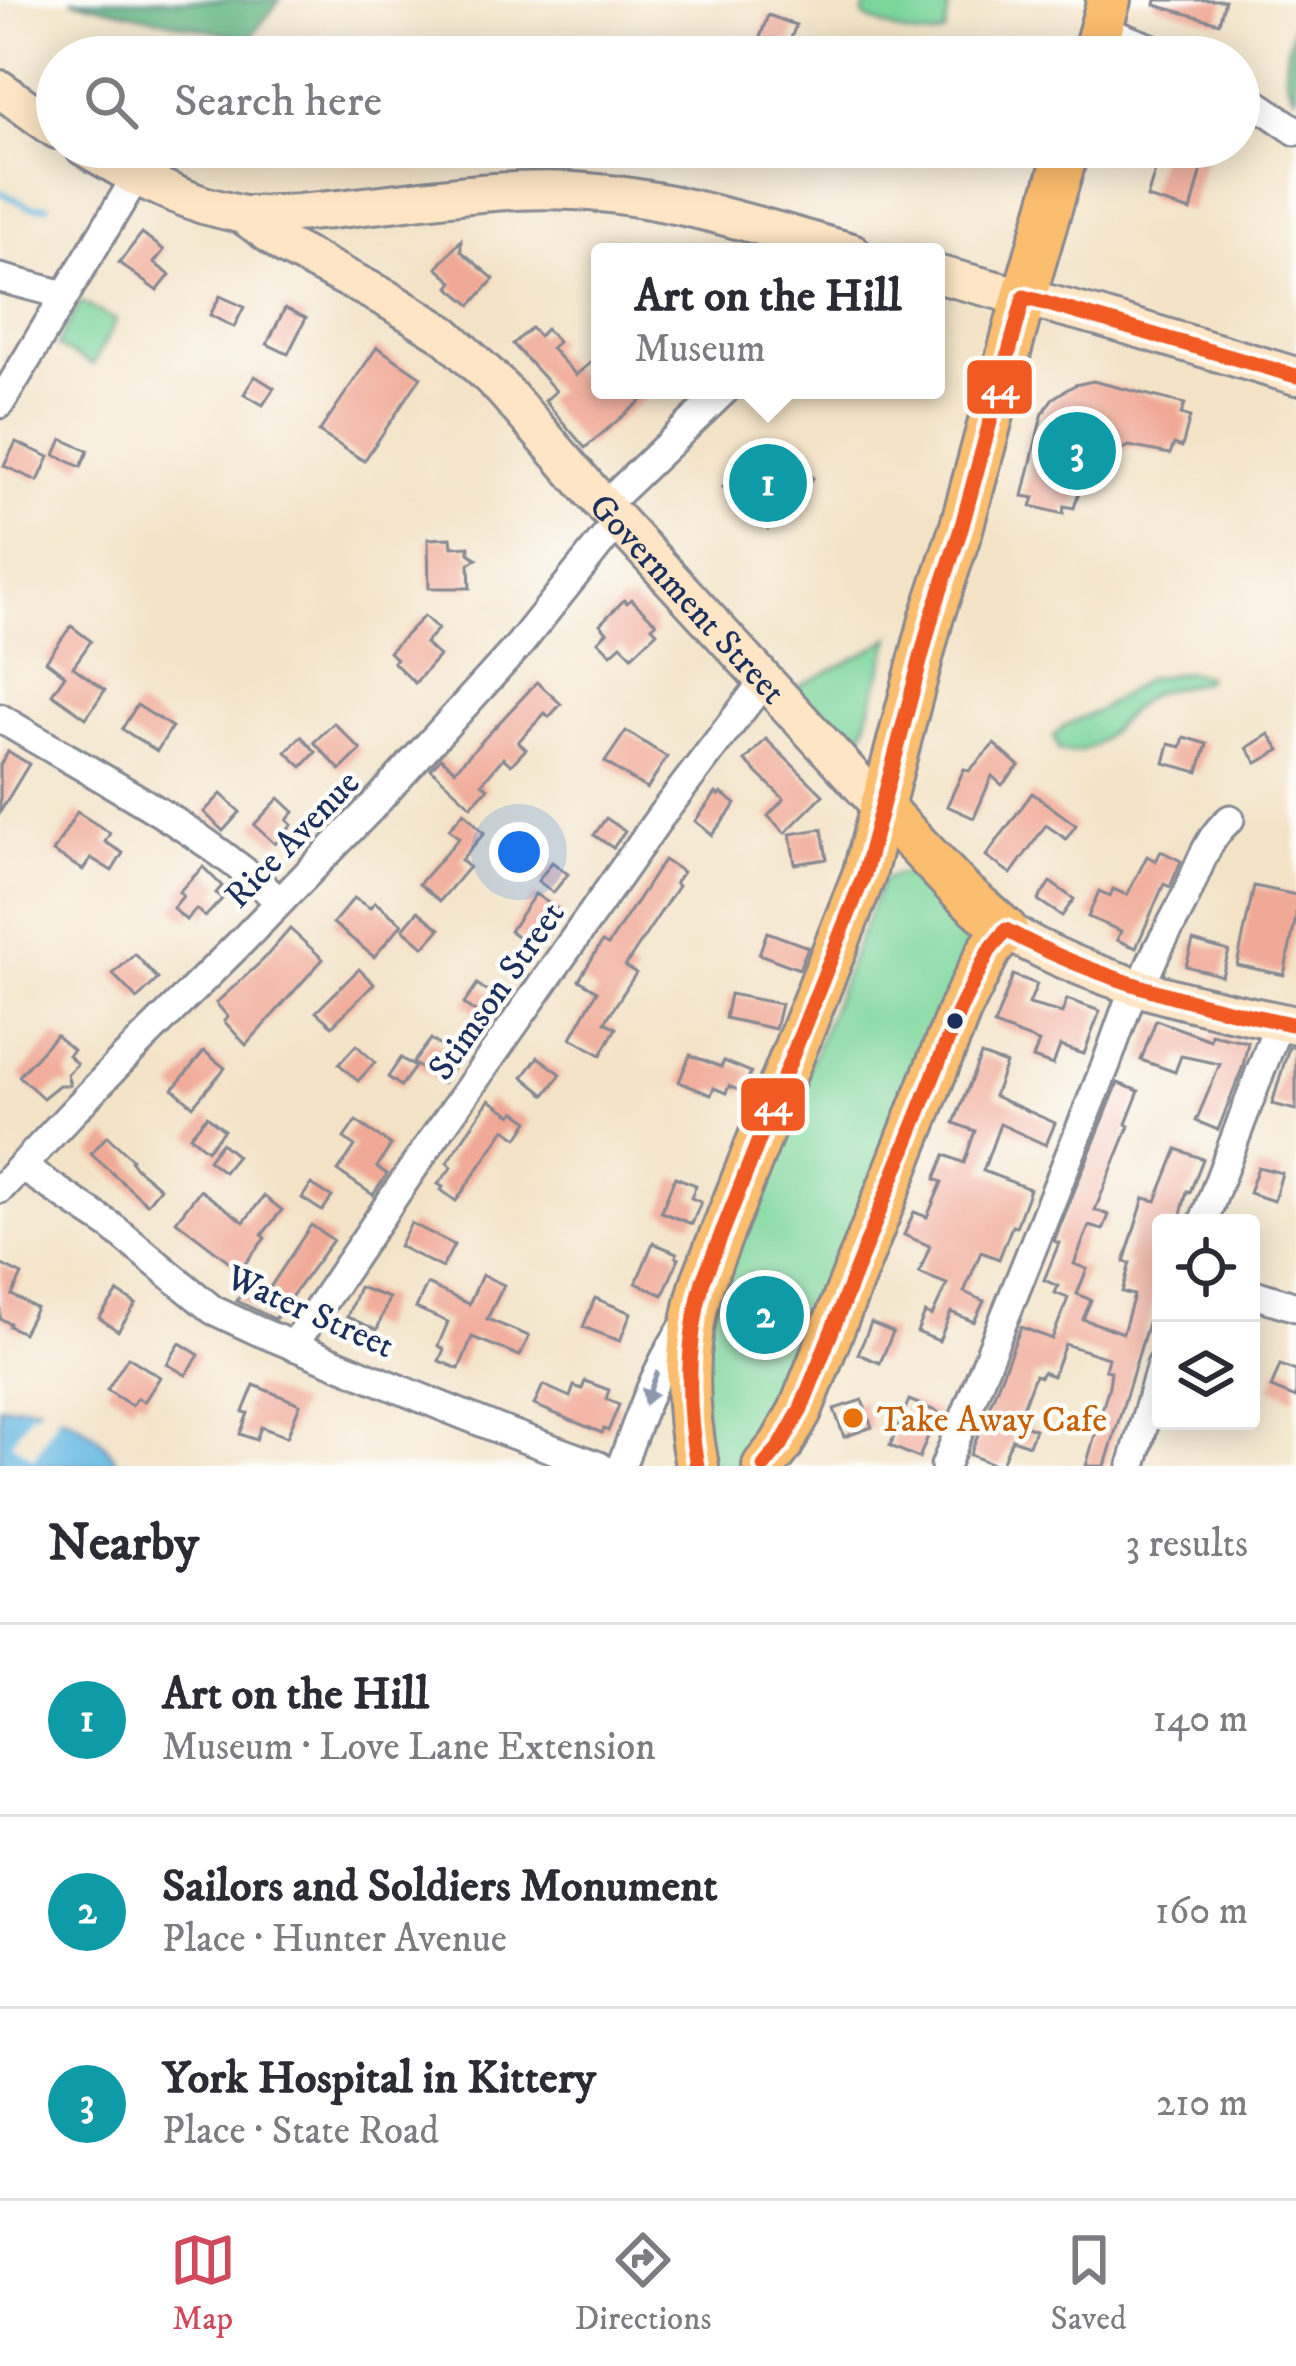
<!DOCTYPE html>
<html lang="en">
<head>
<meta charset="utf-8">
<style>
  :root { --surface:#fff; --page:#f2f2f3; --text:#2b2b33; --muted:#7c7c81; --line:#e1e1e2; --accent:#d1495b }
  body { margin:0; font-family:"IM FELL DW Pica",serif; background:var(--page); color:var(--text) }
  .controls { position:absolute; right:36px; bottom:36px; display:grid; overflow:hidden; border-radius:12px; box-shadow:0 6px 30px #0003 }
  .controls button { width:108px; height:108px; display:grid; place-items:center; padding:0; border:0; border-bottom:3px solid var(--line); background:var(--surface); color:var(--text); font:60px sans-serif }
  .you { position:absolute; left:519px; top:852px; width:42px; height:42px; margin:-30px; border:9px solid #fff; border-radius:50%; background:#1a73e8; box-shadow:0 0 0 18px #1a73e833 }
  .badge { display:grid; place-items:center; width:78px; height:78px; border-radius:50%; background:var(--accent); color:#fff; font-size:39px; font-weight:700 }
  .pin { position:absolute; translate:-50% -50%; border:6px solid #fff; box-shadow:0 3px 12px #0006 }
  .popup { position:absolute; left:591px; top:243px; width:354px; height:156px; box-sizing:border-box; display:grid; place-content:center; border-radius:12px; background:var(--surface); filter:drop-shadow(0 3px 9px #0005); font-size:39px; white-space:nowrap; color:var(--muted) }
  .popup b { font-size:45px; color:var(--text) }
  .popup::after { content:''; position:absolute; left:50%; top:100%; margin-left:-24px; border:24px solid transparent; border-top-color:var(--surface) }
  .list { margin:0; padding:0; list-style:none }
  h2 { display:flex; justify-content:space-between; align-items:center; height:156px; margin:0; padding:0 48px; font-size:51px }
  h2 small { font-size:39px; font-weight:400; color:var(--muted) }
  .list li { display:grid; grid-template-columns:78px 1fr auto; gap:36px; align-items:center; box-sizing:border-box; height:192px; padding:0 48px; border-top:3px solid var(--line) }
  .list b { display:block; font-size:45px; white-space:nowrap }
  .list p { margin:0; font-size:39px; white-space:nowrap; color:var(--muted) }
  .list em { font-size:39px; font-style:normal; color:var(--muted) }
  .icon { flex:none; width:66px; height:66px; fill:none; stroke:currentColor; stroke-width:2; stroke-linecap:round; stroke-linejoin:round }
  .map { position:relative; flex:none; width:1296px; height:1466px; overflow:hidden }
  .search { position:absolute; background:var(--surface); box-shadow:0 6px 30px #0003; left:36px; right:36px; top:36px; height:132px; display:flex; align-items:center; gap:30px; box-sizing:border-box; padding:0 42px; border-radius:66px; color:var(--muted); font-size:45px }
  .sheet { height:732px; background:var(--surface) }
  nav { display:flex; justify-content:space-around; align-items:center; box-sizing:border-box; height:168px; border-top:3px solid var(--line); background:var(--surface); font-size:33px; color:var(--muted) }
  nav a { display:grid; justify-items:center; gap:6px }
  nav .on { color:var(--accent) }
  .map>svg:first-child { display:block }
</style>
</head>
<body>
<div class="map">
<svg width="1296" height="1466" viewBox="0 0 1296 1466">
  <rect width="100%" height="100%" fill="#fdfcf7"/>
  <filter id="ink" filterUnits="userSpaceOnUse"><feTurbulence type="fractalNoise" baseFrequency=".00833" numOctaves="2"/><feDisplacementMap in="SourceGraphic" scale="24" xChannelSelector="R" yChannelSelector="G"/><feConvolveMatrix kernelMatrix="1 2 1 2 8 2 1 2 1" color-interpolation-filters="sRGB"/></filter>
  <filter id="wash" filterUnits="userSpaceOnUse"><feTurbulence type="fractalNoise" baseFrequency=".004" numOctaves="4" result="noise"/><feDisplacementMap in="SourceGraphic" scale="48" xChannelSelector="R" yChannelSelector="G"/><feGaussianBlur stdDeviation="2.7" result="paint"/><feColorMatrix in="noise" values="0 0 0 0 0 0 0 0 0 0 0 0 0 0 0 0 0 1.4 0 .05"/><feComposite in="paint" operator="in"/></filter>
  <g filter="url(#wash)">
    <rect width="100%" height="100%" fill="#f3e3c7"/>
    <!-- green -->
    <g fill="#7cd69c" stroke="#4c827d" stroke-width="3">
      <path d="M870,0H950L945,33C917,43 891,28 865,18L863,14Z"/>
      <path d="M80,302L116,320L93,365L57,346Z"/>
      <path d="M891,637L857,754L794,689L863,654Z"/>
      <path d="M1186,672L1207,676L1204,681C1189,687 1171,686 1156,692C1120,707 1104,761 1059,751L1054,736L1064,726L1099,710L1146,679Z"/>
      <path d="M907,873L919,880L980,939L825,1321L758,1445L740,1466H708L699,1345L882,881L898,874Z"/>
    </g>
    <!-- forest -->
    <g fill="#65b784" stroke="#407371" stroke-width="3">
      <path d="M71,0H280L249,39Z"/>
      <path d="M1296,15V96C1275,74 1290,41 1296,15Z"/>
    </g>
    <!-- water -->
    <path fill="#68bae3" stroke="#4274a0" stroke-width="3" d="M0,1406C13,1406 28,1404 40,1407C70,1416 107,1436 118,1466H0Z"/>
    <!-- pier -->
    <path fill="#f3e3c7" d="M43,1402L61,1410L34,1458L11,1443L32,1411L36,1413Z"/>
    <g fill="none" stroke-linecap="round" stroke-linejoin="round">
      <!-- stream -->
      <g stroke="#68bae3" stroke-width="6">
        <path d="M369,57H417"/>
        <path d="M0,192L31,207L48,206"/>
      </g>
    </g>
    <g id="blocks">
      <!-- building -->
      <g fill="#f1a997">
        <path d="M1156,0H1225L1219,23L1155,5Z"/>
        <path d="M768,15L796,25L784,57H753Z"/>
        <path d="M1162,147H1172L1205,157L1191,211L1147,198Z"/>
        <path d="M142,233L164,250L154,263L170,275L157,291L119,263Z"/>
        <path d="M461,240V251L494,279L471,305L449,287L453,282L437,268Z"/>
        <path d="M220,296L244,307L234,327L210,315Z"/>
        <path d="M285,308L306,318L288,354L267,344Z"/>
        <path d="M531,328L539,336L546,329L558,342L551,348L576,375L600,355V390H654L585,448L545,401L556,391L513,344Z"/>
        <path d="M377,347L421,377L364,461L319,432Z"/>
        <path d="M255,376L274,388L263,405L244,394Z"/>
        <path d="M1093,381L1185,404L1181,414L1190,417L1182,447L1174,444L1170,454L1129,446L1086,470L1074,508L1064,506L1063,514L1031,506L1034,498L1023,496L1042,415L1052,399L1061,393L1075,385Z"/>
        <path d="M770,438L813,478L768,529L723,487Z"/>
        <path d="M62,439L88,451L81,467L55,455Z"/>
        <path d="M16,442L49,457L38,481L4,466Z"/>
        <path d="M451,538L452,547L469,546V553L477,559L469,564L470,588H429L428,539Z"/>
        <path d="M631,599L656,623L652,627L657,632L632,656L621,645L611,654L598,641L607,632L600,624L624,600L627,603Z"/>
        <path d="M424,616L438,629L425,643L439,656L415,683L393,662L396,659L389,652Z"/>
        <path d="M71,626L91,641L73,667L105,690L86,718L52,694L65,675L46,661Z"/>
        <path d="M537,682L561,704L549,717L545,713L518,742L526,749L511,765L503,758L482,783L488,788L471,806L431,769L441,758L455,770Z"/>
        <path d="M137,705L172,727L157,751L122,729Z"/>
        <path d="M334,723L361,750L340,770L314,742Z"/>
        <path d="M626,731L667,757L647,789L605,762Z"/>
        <path d="M1269,734L1280,750L1257,763L1247,748Z"/>
        <path d="M301,736L316,752L302,767L286,752Z"/>
        <path d="M1184,737L1207,744L1198,772L1164,763L1169,744L1181,747Z"/>
        <path d="M766,739L823,795L785,833L768,816L784,799L745,761Z"/>
        <path d="M994,744L1019,766L1002,785L992,776L974,818L947,806L964,769L969,771Z"/>
        <path d="M8,751L29,764L0,812V765Z"/>
        <path d="M716,793L719,796L721,793L736,804L712,835L695,821Z"/>
        <path d="M1032,793L1076,825L1066,839L1046,825L1011,874L986,856Z"/>
        <path d="M221,794L240,812L223,831L204,812Z"/>
        <path d="M279,798L294,812L287,820L292,825L275,844L254,825Z"/>
        <path d="M77,812L110,833L105,842L123,853L112,871L91,858L83,870L53,852Z"/>
        <path d="M464,812L484,833L461,860L469,867L440,901L419,884L459,838L449,829Z"/>
        <path d="M606,818L625,831L613,848L594,835Z"/>
        <path d="M822,829L827,859L795,864L790,834Z"/>
        <path d="M1161,851L1181,861L1170,887L1164,884L1136,948L1117,940L1121,931L1088,917L1099,891L1110,896L1113,889L1127,895L1147,856L1156,861Z"/>
        <path d="M664,860L683,872L675,883L678,886L625,966L636,973L605,1022L616,1028L601,1055L571,1038L597,991L579,980L602,942L608,945Z"/>
        <path d="M552,862L568,874L553,893L538,881Z"/>
        <path d="M203,867L222,886L216,893L222,899L205,917L196,909L186,920L173,908L183,896L179,892Z"/>
        <path d="M1050,882L1074,899L1062,916L1038,900Z"/>
        <path d="M1254,886L1296,895V917L1284,975L1237,965Z"/>
        <path d="M535,894L562,912L543,940L532,933L526,942L510,931Z"/>
        <path d="M354,898L370,908L375,902L402,924L374,957L333,923Z"/>
        <path d="M418,911L440,929L424,947L403,929Z"/>
        <path d="M290,929L323,959L246,1045L224,1021L228,1017L216,1003L263,960Z"/>
        <path d="M767,932L808,947L799,969L759,954Z"/>
        <path d="M1193,941L1229,951L1222,976L1186,966Z"/>
        <path d="M135,954L158,979L137,999L113,974Z"/>
        <path d="M359,969L374,984L332,1026L316,1012Z"/>
        <path d="M1013,975L1037,984L1029,1004L1062,1013L1067,999L1100,1011L1084,1054L1060,1046L1053,1065L1033,1058L1039,1042L994,1025Z"/>
        <path d="M477,984L500,1000L486,1020L464,1004Z"/>
        <path d="M730,994L781,1004L775,1029L725,1018Z"/>
        <path d="M1156,1020L1210,1040L1211,1034L1248,1042L1243,1066L1218,1130L1196,1121L1220,1064L1181,1056L1175,1072L1141,1060Z"/>
        <path d="M56,1035L73,1050L68,1055L77,1064L67,1074L70,1085H59L43,1098L19,1076Z"/>
        <path d="M431,1039L459,1060L442,1084L413,1063Z"/>
        <path d="M356,1045L375,1062L358,1081L339,1064Z"/>
        <path d="M1289,1047H1296V1110L1272,1104Z"/>
        <path d="M204,1051L225,1068L193,1106L173,1089Z"/>
        <path d="M690,1055L721,1067L724,1061L751,1072L742,1092L729,1086L726,1093L714,1088L711,1095L679,1082Z"/>
        <path d="M981,1055L1006,1064L994,1096L1055,1123L1046,1145L1000,1124L983,1171L1030,1189L1016,1227L1012,1226L999,1259L981,1252L964,1292L984,1301L974,1322L951,1312L939,1341L917,1332L925,1313L932,1316L947,1284L919,1273L930,1246L904,1235L914,1212L927,1217L942,1182L935,1179L945,1155L964,1163L975,1131L954,1123Z"/>
        <path d="M538,1057L561,1074L545,1095L523,1077Z"/>
        <path d="M401,1058L415,1067L401,1086L388,1077Z"/>
        <path d="M1118,1083L1139,1091L1126,1124L1129,1126L1095,1210L1109,1215L1103,1230L1089,1226L1074,1264L1087,1269L1077,1294L1091,1300L1083,1319L1123,1333L1134,1295L1122,1292L1130,1263L1124,1262L1144,1198L1156,1201L1177,1149L1203,1159L1190,1192L1187,1191L1179,1223H1161V1280L1105,1466H1086L1109,1386L1111,1371L1105,1370L1108,1358L1065,1344L1053,1376L1043,1372L1040,1377L1035,1375L1017,1423L1035,1429L1029,1445L1012,1439L1001,1466H998L970,1455L1021,1327L1052,1339L1068,1298L1055,1293L1058,1286L1044,1280L1059,1243L1054,1241Z"/>
        <path d="M489,1100L512,1115L515,1111L529,1121L518,1138L505,1129L456,1201L441,1190L443,1187L438,1184L452,1167L447,1163Z"/>
        <path d="M207,1116L224,1130L207,1150L190,1136Z"/>
        <path d="M356,1121L391,1145L377,1167L387,1174L373,1195L338,1171L355,1146L344,1138Z"/>
        <path d="M107,1136L132,1159L131,1161L136,1168L160,1188L147,1204L91,1154Z"/>
        <path d="M221,1143L237,1156L224,1172L208,1160Z"/>
        <path d="M1258,1167L1282,1173L1274,1201L1249,1193Z"/>
        <path d="M675,1177L696,1185L691,1198L701,1202L692,1224L661,1212Z"/>
        <path d="M311,1184L332,1197L322,1211L302,1198Z"/>
        <path d="M200,1190L244,1222L264,1196L282,1210L262,1235L265,1238L240,1270L176,1221Z"/>
        <path d="M411,1223L454,1245L442,1268L399,1246Z"/>
        <path d="M311,1225L333,1240L275,1319L237,1301L249,1283L265,1295Z"/>
        <path d="M653,1243L677,1253L676,1257L679,1258L663,1295L636,1283Z"/>
        <path d="M0,1264L22,1275L12,1295L36,1308L23,1333L9,1326L10,1323L0,1319Z"/>
        <path d="M482,1275L504,1285L487,1319L529,1336L520,1356L472,1337L459,1369L439,1361L444,1349L438,1346L448,1322L416,1308L427,1284L469,1304Z"/>
        <path d="M359,1287L389,1298L377,1330L347,1317Z"/>
        <path d="M118,1292L136,1304L118,1331L99,1318Z"/>
        <path d="M595,1298L631,1313L620,1341L583,1327Z"/>
        <path d="M871,1323L893,1332L880,1363L858,1354Z"/>
        <path d="M180,1343L199,1355L186,1375L167,1364Z"/>
        <path d="M128,1357L160,1377L144,1402L137,1398L132,1406L107,1390Z"/>
        <path d="M1280,1365L1296,1371V1398L1271,1388Z"/>
        <path d="M585,1381L609,1390L606,1399L619,1405L608,1431L604,1429L602,1433L534,1405L543,1385L570,1397L574,1386L582,1389Z"/>
        <path d="M254,1385L300,1404L287,1437L261,1427L256,1440L240,1434L248,1413L243,1412Z"/>
        <path d="M862,1400L872,1427L844,1437L834,1409Z"/>
        <path d="M909,1400L938,1412L919,1458L890,1446Z"/>
      </g>
    </g>
  </g>
  <g filter="url(#ink)">
    <use href="#blocks" fill-opacity="0" stroke="#878992" stroke-width="3"/>
    <g fill="none" stroke-linecap="round" stroke-linejoin="round">
      <!-- street casing -->
      <g stroke="#878992" stroke-width="33">
        <g id="street">
          <path d="M1101,29L1174,57"/>
          <path d="M1239,92L1296,131"/>
          <path d="M0,278L65,295"/>
          <path d="M0,404L136,177"/>
          <path d="M604,506L725,390"/>
          <path d="M0,718C95,776 197,825 279,901"/>
          <path d="M1141,989C1152,954 1168,933 1183,902C1197,874 1205,839 1230,819"/>
          <path d="M22,1167L111,1226L213,1310L258,1331L362,1374L501,1430L599,1466"/>
          <path d="M0,1189L119,1063L242,941L372,807L520,644L618,521"/>
          <path d="M1203,1223L1279,1022"/>
          <path d="M1251,1293L1296,1307"/>
          <path d="M293,1346L424,1152L660,817L764,681"/>
          <path d="M621,1466C641,1415 657,1362 690,1318"/>
          <path d="M945,1466L1107,1062L1134,987"/>
          <path d="M1132,1466L1161,1365"/>
        </g>
      </g>
      <!-- secondary casing -->
      <g stroke="#878992" stroke-width="42">
        <g id="secondary">
          <path d="M0,89L57,130"/>
          <path id="s1" d="M84,147L136,177L177,195L203,205L243,215L287,247L387,299L444,334L499,385L604,506L881,807"/>
          <path d="M243,215C353,215 463,185 574,191C669,196 761,227 852,252"/>
          <path d="M936,274L1099,317L1296,376"/>
          <path d="M1006,930C1095,983 1195,1005 1296,1025"/>
        </g>
      </g>
      <!-- primary casing -->
      <g stroke="#878992" stroke-width="48">
        <g id="primary">
          <path d="M1093,57L1109,0"/>
          <path d="M697,1466C685,1405 684,1341 703,1281L864,875L932,616L961,529L1024,297L1068,147"/>
          <path d="M764,1466L781,1445L800,1411L960,1009L989,951L1006,930L959,889L881,807"/>
        </g>
      </g>
      <!-- street -->
      <use href="#street" stroke="#fff" stroke-width="27"/>
      <!-- secondary -->
      <use href="#secondary" stroke="#fde5c5" stroke-width="36"/>
      <!-- primary -->
      <use href="#primary" stroke="#fbbd6e" stroke-width="42"/>
      <!-- bus-1 casing -->
      <g stroke="#fdfcf7" stroke-width="24">
        <g id="bus-1">
          <path d="M697,1466C686,1403 686,1343 703,1281L864,875L932,616L961,529L1024,297L1296,376"/>
          <path d="M764,1466L781,1445L800,1411L960,1009L989,951L1006,930C1097,980 1194,1004 1296,1025"/>
        </g>
      </g>
      <!-- bus-1 -->
      <use href="#bus-1" stroke="#f15a22" stroke-width="15"/>
    </g>
    <!-- one-way arrows -->
    <defs><path id="oneway-solid" d="M-6-.8H1V-3.2L6.5 0L1 3.2V.8H-6Z" transform="scale(3)"/></defs>
    <use fill="#8d97ae" href="#oneway-solid" transform="translate(651 1388) rotate(111)"/>
  </g>
  <!-- markers -->
  <circle fill="#1b2f5e" stroke="#fdfcf7" stroke-width="4.5" cx="955" cy="1021" r="10"/>
  <circle fill="#e8710a" stroke="#fdfcf7" stroke-width="4.5" cx="853" cy="1418" r="12"/>
  <g text-anchor="middle" stroke-width="9" stroke-linejoin="round" paint-order="stroke">
    <!-- street labels -->
    <g font-size="36" fill="#1b2f5e" stroke="#fdfcf7">
      <text dy="13" stroke="none"><textPath href="#s1" startOffset="768">Government Street</textPath></text>
      <text transform="translate(291 838) rotate(-46)" y="13">Rice Avenue</text>
      <text transform="translate(495 990) rotate(-55)" y="13">Stimson Street</text>
      <text transform="translate(311 1310) rotate(24)" y="13">Water Street</text>
    </g>
    <!-- food labels -->
    <g font-size="36" fill="#c56008" stroke="#fdfcf7" text-anchor="start">
      <text x="877" y="1431">Take Away Cafe</text>
    </g>
  </g>
  <g stroke="#fdfcf7" stroke-width="4.5">
    <rect x="965" y="358" width="69" height="58" rx="12" fill="#f15a22"/>
    <rect x="739" y="1076" width="68" height="57" rx="12" fill="#f15a22"/>
  </g>
  <g font-size="33" text-anchor="middle" font-weight="bold" fill="#fff">
    <text x="1000" y="399">44</text>
    <text x="773" y="1116">44</text>
  </g>
</svg>
<div class="controls">
<button><svg class="icon" aria-label="locate" viewBox="0 0 24 24"><circle cx="12" cy="12" r="6"/><path d="M12 2v4M12 18v4M2 12h4M18 12h4"/></svg></button>
<button><svg class="icon" aria-label="layers" viewBox="0 0 24 24"><path d="M12 4l9 5-9 5-9-5zM3 14l9 5 9-5"/></svg></button>
</div>
<div class="you"></div>
<div class="pin badge" style="left:768px;top:483px;background:#0f9aa8">1</div>
<div class="popup"><b>Art on the Hill</b>Museum</div>
<div class="pin badge" style="left:765px;top:1315px;background:#0f9aa8">2</div>
<div class="pin badge" style="left:1077px;top:451px;background:#0f9aa8">3</div>
<div class="search"><svg class="icon" aria-label="search" viewBox="0 0 24 24"><circle cx="10" cy="10" r="6"/><path d="M15 15l6 6"/></svg>Search here</div>
</div>
<section class="sheet">
<h2>Nearby<small>3 results</small></h2>
<ul class="list">
<li><span class="badge" style="background:#0f9aa8">1</span><div><b>Art on the Hill</b><p>Museum · Love Lane Extension</p></div><em>140 m</em></li>
<li><span class="badge" style="background:#0f9aa8">2</span><div><b>Sailors and Soldiers Monument</b><p>Place · Hunter Avenue</p></div><em>160 m</em></li>
<li><span class="badge" style="background:#0f9aa8">3</span><div><b>York Hospital in Kittery</b><p>Place · State Road</p></div><em>210 m</em></li>
</ul>
</section>
<nav>
<a class="on"><svg class="icon" aria-label="map" viewBox="0 0 24 24"><path d="M3 6l6-2 6 2 6-2v14l-6 2-6-2-6 2zM9 4v14M15 6v14"/></svg>Map</a>
<a><svg class="icon" aria-label="directions" viewBox="0 0 24 24"><path d="M12 3l9 9-9 9-9-9zM9 14v-3h6M13 9l2 2-2 2"/></svg>Directions</a>
<a><svg class="icon" aria-label="saved" viewBox="0 0 24 24"><path d="M7 4h10v16l-5-4-5 4z"/></svg>Saved</a>
</nav>
</body>
</html>
